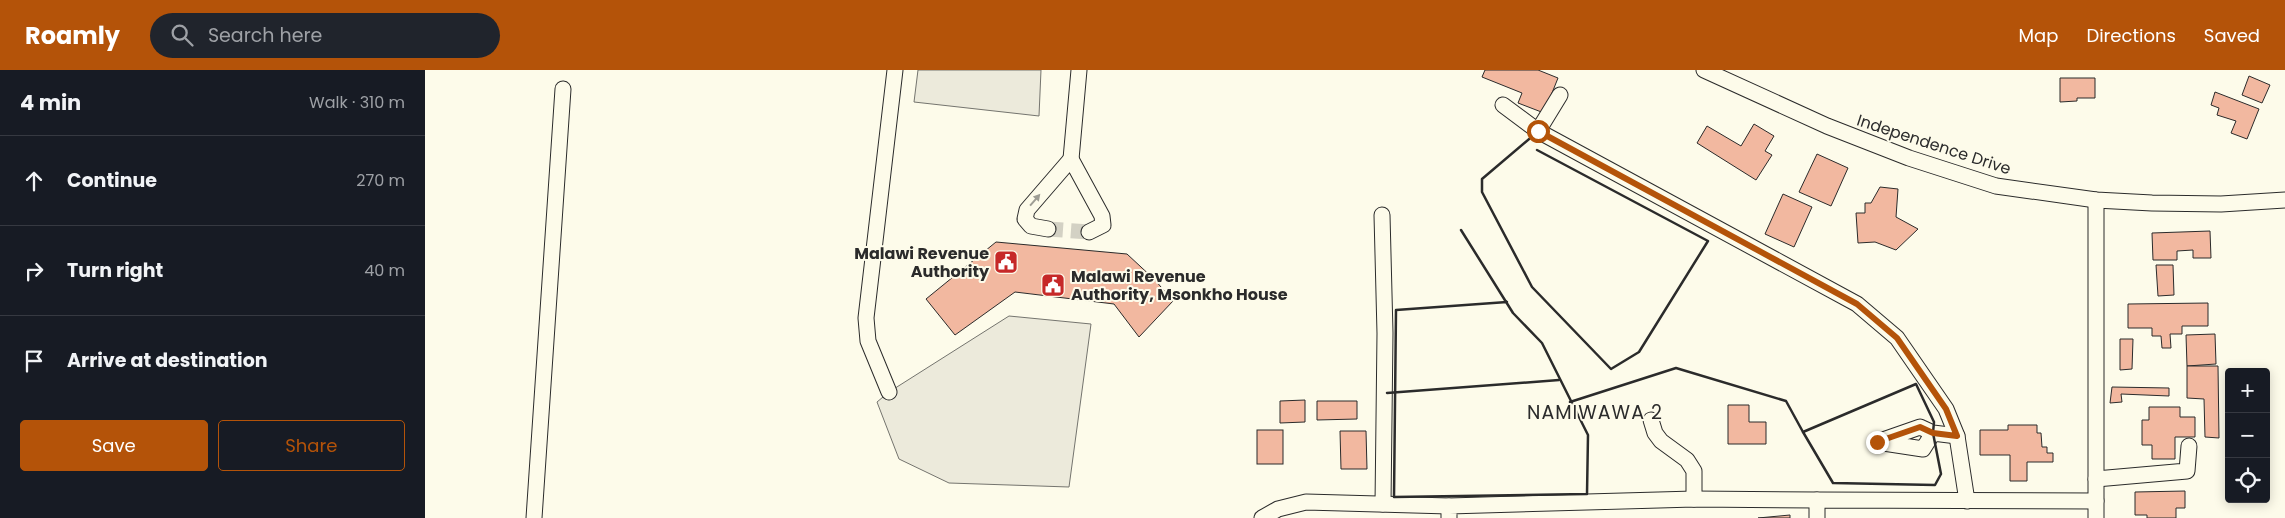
<!DOCTYPE html>
<html lang="en">
<head>
<meta charset="utf-8">
<style>
  :root { --surface:#171b24; --page:#20242c; --text:#f1f3f6; --muted:#9ea1a6; --line:#363941; --accent:#b45309 }
  body { margin:0; font-family:Poppins,sans-serif; background:var(--page); color:var(--text) }
  .controls { position:absolute; right:15px; bottom:15px; display:grid; overflow:hidden; border-radius:5px; box-shadow:0 2px 12px #0003 }
  .controls button { width:45px; height:45px; display:grid; place-items:center; padding:0; border:0; border-bottom:1px solid var(--line); background:var(--surface); color:var(--text); font:25px sans-serif }
  .stop { position:absolute; width:15px; height:15px; margin:-11px; border:4px solid #b45309; border-radius:50%; background:#fff }
  .stop.end { background:#b45309; border-color:#fff; box-shadow:0 1px 5px #0008 }
  .list { margin:0; padding:0; list-style:none }
  h2 { display:flex; justify-content:space-between; align-items:center; height:65px; margin:0; padding:0 20px; font-size:21px }
  h2 small { font-size:16px; font-weight:400; color:var(--muted) }
  .list li { display:grid; grid-template-columns:32px 1fr auto; gap:15px; align-items:center; box-sizing:border-box; height:90px; padding:0 20px; border-top:1px solid var(--line) }
  .list b { display:block; font-size:19px; white-space:nowrap }
  .list em { font-size:16px; font-style:normal; color:var(--muted) }
  .actions { display:flex; gap:10px; padding:15px 20px }
  .actions a { flex:1; padding:11px 0; border:1px solid var(--accent); border-radius:5px; text-align:center; font-size:18px; color:var(--accent) }
  .actions .main { background:var(--accent); color:#fff }
  .icon { flex:none; width:28px; height:28px; fill:none; stroke:currentColor; stroke-width:2; stroke-linecap:round; stroke-linejoin:round }
  .map { position:relative; flex:none; width:1860px; height:448px; overflow:hidden }
  header { display:flex; align-items:center; gap:30px; box-sizing:border-box; height:70px; padding:0 25px; background:var(--accent); color:#fff }
  header strong { font-size:24px }
  nav { display:flex; gap:28px; margin-inline-start:auto; font-size:18px }
  .search { width:350px; height:45px; background:var(--page); display:flex; align-items:center; gap:12px; box-sizing:border-box; padding:0 18px; border-radius:28px; color:var(--muted); font-size:19px }
  main { display:flex }
  aside { flex:1; background:var(--surface) }
  .map>svg:first-child { display:block }
</style>
</head>
<body>
<header>
<strong>Roamly</strong>
<div class="search"><svg class="icon" aria-label="search" viewBox="0 0 24 24"><circle cx="10" cy="10" r="6"/><path d="M15 15l6 6"/></svg>Search here</div>
<nav><a>Map</a><a>Directions</a><a>Saved</a></nav>
</header>
<main>
<aside>
<h2>4 min<small>Walk · 310 m</small></h2>
<ul class="list">
<li><svg class="icon" aria-label="ahead" viewBox="0 0 24 24"><path d="M12 20V5M6 11l6-6 6 6"/></svg><div><b>Continue</b></div><em>270 m</em></li>
<li><svg class="icon" aria-label="right" viewBox="0 0 24 24"><path d="M7 20v-9h11M14 6l5 5-5 5"/></svg><div><b>Turn right</b></div><em>40 m</em></li>
<li><svg class="icon" aria-label="arrive" viewBox="0 0 24 24"><path d="M6 21V4h12l-3 4 3 4H6"/></svg><div><b>Arrive at destination</b></div></li>
</ul>
<div class="actions"><a class="main">Save</a><a>Share</a></div>
</aside>
<div class="map">
<svg width="1860" height="448" viewBox="0 0 1860 448">
  <rect width="100%" height="100%" fill="#fdfbea"/>
  <!-- parking -->
  <g fill="#eceadb" stroke="#74746e">
    <path d="M493,0H616L614,46L489,32Z"/>
    <path d="M584,246L666,254L644,417L524,413L474,389L452,332L464,322Z"/>
  </g>
  <!-- building -->
  <g fill="#f2b8a0" stroke="#2b2b2b">
    <path d="M1060,0H1113L1133,8L1119,43L1093,33L1097,23L1057,7Z"/>
    <path d="M1824,6L1845,15L1837,33L1817,25Z"/>
    <path d="M1635,8H1670V28H1652V31L1635,32Z"/>
    <path d="M1790,22L1834,39L1822,69L1806,63L1811,51L1792,45L1794,38L1786,35Z"/>
    <path d="M1329,54L1349,66L1340,81L1347,85L1331,110L1272,73L1282,56L1316,76Z"/>
    <path d="M1392,84L1423,98L1406,136L1374,122Z"/>
    <path d="M1455,117L1473,119L1471,147L1493,159L1471,180L1450,172L1433,173L1431,143H1440V133H1446Z"/>
    <path d="M1358,124L1387,137L1369,177L1340,164Z"/>
    <path d="M1785,161L1786,188H1768V180L1752,181V190H1728L1727,163Z"/>
    <path d="M571,172L702,184L730,210L748,231L714,267L689,234L590,222L530,265L501,229Z"/>
    <path d="M1731,195H1748L1749,225L1733,226Z"/>
    <path d="M1783,233V256H1757V264H1745L1746,278H1737L1736,266H1727V258H1703V234Z"/>
    <path d="M1790,264L1791,294L1762,296L1761,265Z"/>
    <path d="M1695,269H1708L1707,299L1695,300Z"/>
    <path d="M1762,296H1793L1794,368L1780,367L1779,329L1762,328Z"/>
    <path d="M1687,317L1744,318V326L1696,324L1697,332L1685,333Z"/>
    <path d="M880,330V352L855,353V331Z"/>
    <path d="M892,331H932V349L892,350Z"/>
    <path d="M1303,335H1324V352H1341V374H1303Z"/>
    <path d="M1724,337H1755V347H1770V367H1750V389H1727V375H1717V350H1724Z"/>
    <path d="M1583,355H1612V363H1616L1617,377H1622V383H1628V392H1602V411H1585V385H1555V360H1583Z"/>
    <rect x="832" y="360" width="26" height="34"/>
    <path d="M915,361H941L942,399H916Z"/>
    <path d="M1760,421V438H1751V448H1722V445H1710V422Z"/>
    <path d="M1365,445V448H1333Z"/>
  </g>
  <g fill="none" stroke-linecap="round" stroke-linejoin="round">
    <!-- minor-tunnel -->
    <path stroke="#d3d1c4" stroke-width="15" stroke-dasharray="15 8" stroke-linecap="butt" d="M623,159L664,162"/>
    <!-- minor casing -->
    <g stroke="#2b2b2b" stroke-width="17">
      <g id="minor">
        <path d="M1279,0L1402,56L1484,88L1571,116L1671,130L1727,133L1796,134L1860,130"/>
        <path d="M1078,35L1113,61L1135,25"/>
        <path d="M1113,61L1432,234L1472,268L1521,339L1532,366L1542,431"/>
        <path d="M646,89L654,0"/>
        <path d="M1671,130V448"/>
        <path d="M957,145L960,263L958,434"/>
        <path d="M623,159L606,156L600,149L602,140L646,89L677,146L678,155L664,162"/>
        <path d="M464,322L443,271L441,248L470,0"/>
        <path d="M1226,350L1230,363L1236,371L1262,390L1269,401V429"/>
        <path d="M1508,363L1498,379L1452,372L1495,357L1508,363L1532,366"/>
        <path d="M1671,409L1762,401L1764,376"/>
        <path d="M109,448L138,19"/>
        <path d="M837,448L853,439L881,432L1024,436"/>
        <path d="M1024,448V436L1269,429L1392,430"/>
        <path d="M1392,448V430L1671,431"/>
      </g>
    </g>
    <!-- minor -->
    <use href="#minor" stroke="#fdfbea" stroke-width="15"/>
    <!-- wall -->
    <g stroke="#2b2b2b" stroke-width="2.5">
      <path d="M1110,64L1057,109V122L1107,217L1186,299L1214,282L1283,171L1112,80"/>
      <path d="M1036,160L1088,243L1117,273L1163,365L1162,424L969,427L971,240L1082,232"/>
      <path d="M1491,314L1509,352L1508,363L1516,404L1510,415L1408,413L1378,362Z"/>
      <path d="M962,323L1134,310"/>
      <path d="M1145,332L1251,298L1361,331L1378,362"/>
    </g>
  </g>
  <!-- one-way arrows -->
  <defs><path id="oneway-solid" d="M-6-.8H1V-3.2L6.5 0L1 3.2V.8H-6Z" transform="scale(1.25)"/></defs>
  <use fill="#9e9d94" href="#oneway-solid" transform="translate(610 130) rotate(-49)"/>
  <g fill="none" stroke-linecap="round" stroke-linejoin="round">
    <!-- route -->
    <path stroke="#b45309" stroke-width="6" d="M1113,61L1432,234L1472,268L1521,339L1532,366L1508,363L1495,357L1452,372"/>
  </g>
  <!-- icons -->
  <defs>
    <g id="civic-square" transform="scale(1.25)"><rect x="-9" y="-9" width="18" height="18" rx="4" fill="#c62828" stroke="#fdfbea"/><path d="M-.6-6.5H3V-4.5H.6V-3L4-1V1h2V6H-6V1h2V-1L-.6-3ZM-1.2 2.5V6h2.4V2.5Z" fill="#fff"/></g>
  </defs>
  <g fill-rule="evenodd">
    <use href="#civic-square" x="581" y="192"/>
    <use href="#civic-square" x="628" y="215"/>
  </g>
  <g text-anchor="middle" stroke-width="4" stroke-linejoin="round" paint-order="stroke">
    <!-- street labels -->
    <g font-size="16" fill="#2b2b2b" stroke="#fdfbea">
      <text transform="translate(1509 74) rotate(18)" y="6">Independence Drive</text>
    </g>
    <!-- poi labels -->
    <g font-size="16" font-weight="bold" fill="#2b2b2b" stroke="#fdfbea" text-anchor="end">
      <text x="564" y="189">Malawi Revenue<tspan x="564" dy="18">Authority</tspan></text>
      <text x="646" y="212" text-anchor="start">Malawi Revenue<tspan x="646" dy="18">Authority, Msonkho House</tspan></text>
    </g>
    <!-- quarter labels -->
    <g font-size="19" letter-spacing="1" fill="#2b2b2b" stroke="#fdfbea">
      <text x="1170" y="349">NAMIWAWA 2</text>
    </g>
  </g>
</svg>
<div class="controls">
<button>+</button>
<button>−</button>
<button><svg class="icon" aria-label="locate" viewBox="0 0 24 24"><circle cx="12" cy="12" r="6"/><path d="M12 2v4M12 18v4M2 12h4M18 12h4"/></svg></button>
</div>
<div class="stop" style="left:1113px;top:61px"></div>
<div class="stop end" style="left:1452px;top:372px"></div>
</div>
</main>
</body>
</html>
